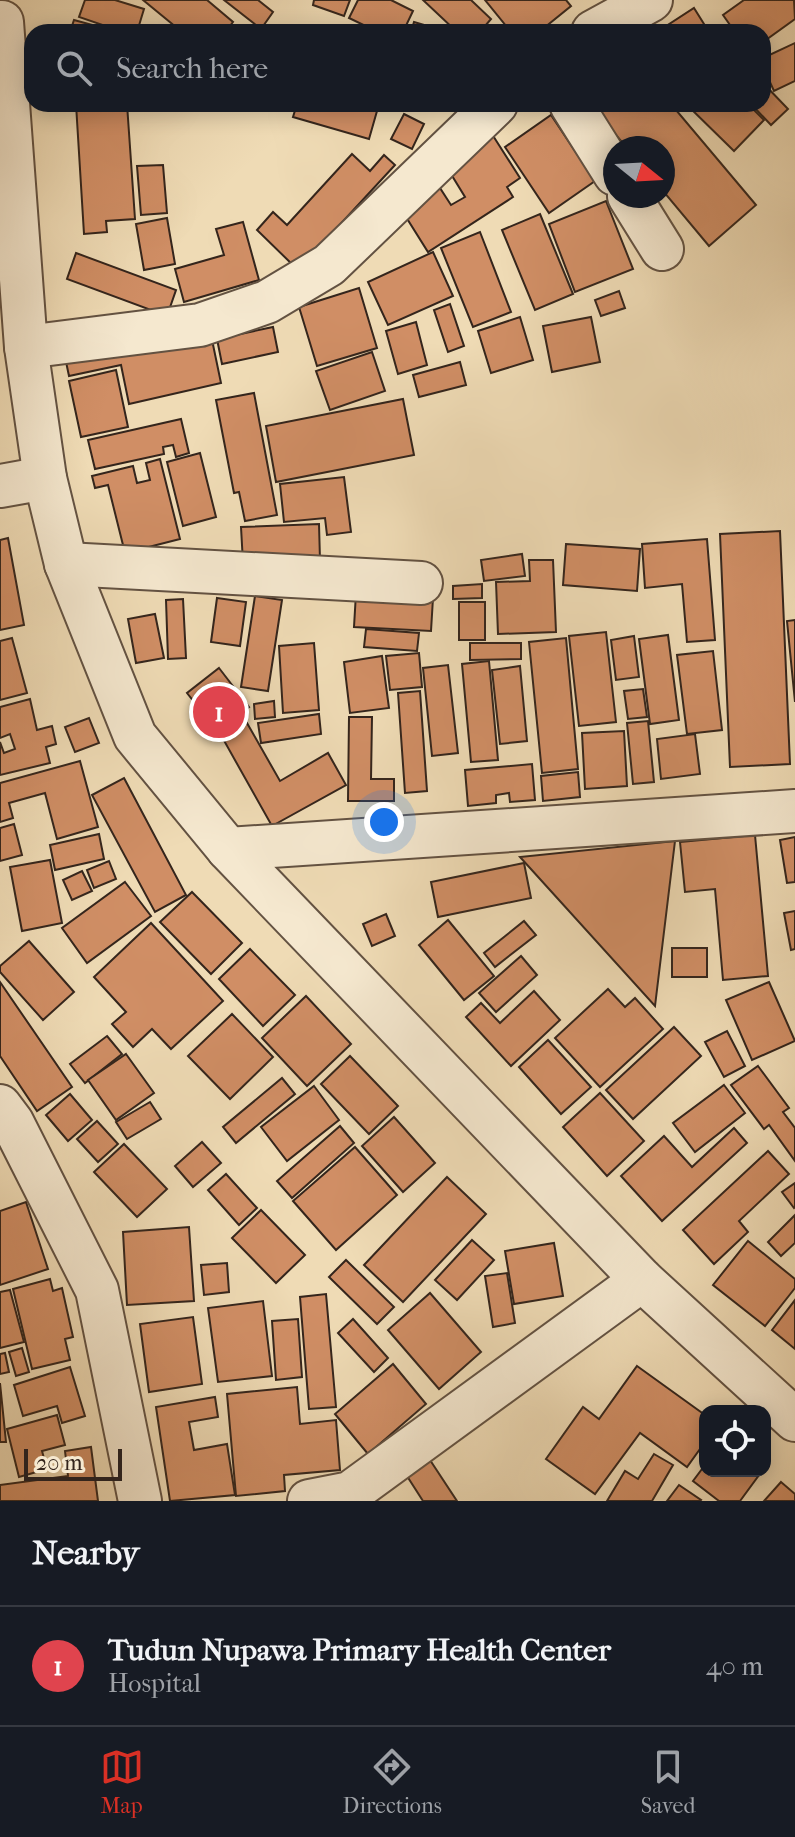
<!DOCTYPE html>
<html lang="en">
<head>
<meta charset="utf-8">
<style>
  :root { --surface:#171b24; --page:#242831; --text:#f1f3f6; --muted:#9ea1a6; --line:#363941; --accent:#d93025 }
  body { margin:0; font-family:"IM FELL French Canon",serif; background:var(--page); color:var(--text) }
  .controls { position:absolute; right:24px; bottom:24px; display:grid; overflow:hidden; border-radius:16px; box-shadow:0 4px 20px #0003 }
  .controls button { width:72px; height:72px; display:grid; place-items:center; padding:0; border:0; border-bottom:2px solid var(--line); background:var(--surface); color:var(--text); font:40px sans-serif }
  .compass { position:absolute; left:603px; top:136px; width:72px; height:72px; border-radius:50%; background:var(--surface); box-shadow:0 4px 20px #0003; rotate:108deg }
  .scale { position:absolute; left:24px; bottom:20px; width:98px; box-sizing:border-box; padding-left:8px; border:4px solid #34251c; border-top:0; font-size:22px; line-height:28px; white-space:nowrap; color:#34251c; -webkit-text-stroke:6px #f5e8cf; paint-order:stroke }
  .you { position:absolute; left:384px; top:822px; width:28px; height:28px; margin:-20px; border:6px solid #fff; border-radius:50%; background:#1a73e8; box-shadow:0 0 0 12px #1a73e833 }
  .badge { display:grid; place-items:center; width:52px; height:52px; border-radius:50%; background:var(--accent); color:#fff; font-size:26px; font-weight:700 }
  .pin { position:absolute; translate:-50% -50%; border:4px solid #fff; box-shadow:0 2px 8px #0006 }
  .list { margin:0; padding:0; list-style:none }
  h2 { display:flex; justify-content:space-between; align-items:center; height:104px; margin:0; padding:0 32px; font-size:34px }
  h2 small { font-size:26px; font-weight:400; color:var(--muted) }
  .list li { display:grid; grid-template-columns:52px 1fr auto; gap:24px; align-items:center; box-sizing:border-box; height:120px; padding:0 32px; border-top:2px solid var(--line) }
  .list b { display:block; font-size:30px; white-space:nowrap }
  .list p { margin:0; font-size:26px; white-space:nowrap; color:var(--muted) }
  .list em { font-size:26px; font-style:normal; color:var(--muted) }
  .icon { flex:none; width:44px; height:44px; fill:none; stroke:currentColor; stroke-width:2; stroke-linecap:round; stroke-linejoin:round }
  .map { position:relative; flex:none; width:795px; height:1501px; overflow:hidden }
  .search { position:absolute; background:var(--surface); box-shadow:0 4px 20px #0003; left:24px; right:24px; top:24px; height:88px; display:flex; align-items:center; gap:20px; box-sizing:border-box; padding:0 28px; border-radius:24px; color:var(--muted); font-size:30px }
  .sheet { height:224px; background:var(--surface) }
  nav { display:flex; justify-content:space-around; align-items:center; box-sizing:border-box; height:112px; border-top:2px solid var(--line); background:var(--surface); font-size:22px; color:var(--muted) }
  nav a { display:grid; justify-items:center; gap:4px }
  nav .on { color:var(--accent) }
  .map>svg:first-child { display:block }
</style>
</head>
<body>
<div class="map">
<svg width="795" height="1501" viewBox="0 0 795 1501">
  <rect width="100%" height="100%" fill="#efdbb5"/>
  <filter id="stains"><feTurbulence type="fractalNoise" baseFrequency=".0025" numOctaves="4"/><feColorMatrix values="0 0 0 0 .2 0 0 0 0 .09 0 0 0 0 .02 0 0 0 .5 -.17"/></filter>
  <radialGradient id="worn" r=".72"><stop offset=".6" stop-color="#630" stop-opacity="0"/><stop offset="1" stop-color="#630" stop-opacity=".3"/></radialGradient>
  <!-- building -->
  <g fill="#d08e65" stroke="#34251c" stroke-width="2">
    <path d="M85,0H115L144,9L137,32H123L79,17Z"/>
    <path d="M143,0H207L233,22L225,32H182Z"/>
    <path d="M224,0H258L273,12L261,29Z"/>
    <path d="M314,0H350L344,16L313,5Z"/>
    <path d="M358,0H391L413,11L403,32H378L349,18Z"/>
    <path d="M423,0H471L491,19L480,32H457Z"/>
    <path d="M485,0H566L571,6L539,32H511Z"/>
    <path d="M744,0H794L795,19L763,42V32H735L723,15Z"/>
    <path d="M694,8L709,32H657Z"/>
    <path d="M74,20L118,32H70Z"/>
    <path d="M414,22L448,32H411Z"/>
    <path d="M795,43V81L774,91L763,67V58Z"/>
    <path d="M763,83L788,109L771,125L751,104H763Z"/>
    <path d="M76,104H127L135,219L106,221L107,232L84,234Z"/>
    <path d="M297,104H379L369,139L293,117Z"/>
    <path d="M589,104H671L756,205L709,246L663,191V148H627Z"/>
    <path d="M686,104H748L764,120L734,151Z"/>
    <path d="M404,114L424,124L412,149L391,139Z"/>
    <path d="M551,115L595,181L549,213L505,147Z"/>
    <path d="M490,131L520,178L507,187L513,197L428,252L401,209L438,185L451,205L465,197L443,161Z"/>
    <path d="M352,154L370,171L384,155L395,165L298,270L257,230L273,212L287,225Z"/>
    <path d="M163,165L167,213L141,215L137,166Z"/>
    <path d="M606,201L633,269L575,292L549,224Z"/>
    <path d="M540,214L573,294L535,310L502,230Z"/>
    <path d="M167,218L175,264L144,270L136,224Z"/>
    <path d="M243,222L259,280L184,302L175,269L224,255L216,229Z"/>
    <path d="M480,232L511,312L473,327L441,248Z"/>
    <path d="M433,252L453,296L388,325L368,282Z"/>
    <path d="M76,253L176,290L167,316L67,279Z"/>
    <path d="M359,288L377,348L317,366L299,307Z"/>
    <path d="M619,291L625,308L601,316L595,300Z"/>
    <path d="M450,304L464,346L448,352L434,310Z"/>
    <path d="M520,317L533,360L491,373L478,331Z"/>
    <path d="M591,317L600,362L552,372L543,326Z"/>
    <path d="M416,322L427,365L398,374L386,331Z"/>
    <path d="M273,327L278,352L222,364L217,339Z"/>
    <path d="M211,335L221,383L129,404L121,365L69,376L65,357Z"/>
    <path d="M372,352L385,391L330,410L316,371Z"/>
    <path d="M460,362L466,385L419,397L413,375Z"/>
    <path d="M116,370L128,427L81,437L69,381Z"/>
    <path d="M254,393L277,515L245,521L239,492L234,493L216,400Z"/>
    <path d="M403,399L414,455L276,482L266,426Z"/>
    <path d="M181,419L189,453L176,457L173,445L163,447L164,454L95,469L88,440Z"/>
    <path d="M200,453L216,517L183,526L167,462Z"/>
    <path d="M160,459L180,539L125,553L108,485L95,488L92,476L133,466L137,483L150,480L146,463Z"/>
    <path d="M344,477L351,532L327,535L325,518L284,522L280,484Z"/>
    <path d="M319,524L320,560L243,563L241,527Z"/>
    <path d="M780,531L790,764L730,767L720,534Z"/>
    <path d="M8,538L24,625L0,630V540Z"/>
    <path d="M707,539L715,640L687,642L682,584L645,588L642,544Z"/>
    <path d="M566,544L640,549L637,591L563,585Z"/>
    <path d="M522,554L525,576L484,581L481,560Z"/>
    <path d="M529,560H553L556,632L498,634L496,582L530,581Z"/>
    <path d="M482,584V598L453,599V586Z"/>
    <path d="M356,593L433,598L431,631L354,627Z"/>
    <path d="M255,596L282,600L268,691L241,687Z"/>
    <path d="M217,598L246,602L240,646L211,642Z"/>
    <path d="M183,599L186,658L168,659L166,600Z"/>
    <rect x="459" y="602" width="26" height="38"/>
    <path d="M155,614L164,658L136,663L128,619Z"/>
    <path d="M795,620V702L787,621Z"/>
    <path d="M366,629L419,633L417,651L364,647Z"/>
    <path d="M606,632L616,722L579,726L569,636Z"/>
    <path d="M668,635L679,720L650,724L639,639Z"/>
    <path d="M634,636L639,677L616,680L611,640Z"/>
    <path d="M12,638L27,693L0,700V641Z"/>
    <path d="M566,638L578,769L542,773L529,642Z"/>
    <path d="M314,643L319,710L283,713L279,646Z"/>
    <path d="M470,643H521V659L470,660Z"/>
    <path d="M713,651L722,730L687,734L677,655Z"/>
    <path d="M419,653L422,687L390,690L386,656Z"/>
    <path d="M382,656L389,708L350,713L344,662Z"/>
    <path d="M489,661L498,760L471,762L462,664Z"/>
    <path d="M448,665L458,753L432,756L423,668Z"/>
    <path d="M520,666L527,741L500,744L492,670Z"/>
    <path d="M219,668L249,707L218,732L187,693Z"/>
    <path d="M643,689L647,717L628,719L624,691Z"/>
    <path d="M420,691L427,791L405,793L398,693Z"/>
    <path d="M30,699L37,730L52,726L56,744L46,747L50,763L0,775V742L4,753L15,749L10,734L0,738V707Z"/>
    <path d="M274,701L275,717L255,719L254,704Z"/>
    <path d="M319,714L321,734L261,743L258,723Z"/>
    <path d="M349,717H372L371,779H394V801H348Z"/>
    <path d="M89,718L99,743L75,752L65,727Z"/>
    <path d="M648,721L654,782L633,784L627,723Z"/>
    <path d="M247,723L280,781L328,753L346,785L272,826L222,737Z"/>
    <path d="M624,731L627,786L585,789L582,733Z"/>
    <path d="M695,734L700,774L661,779L657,739Z"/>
    <path d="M80,761L98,827L57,839L45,793L9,803L13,818L0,822V783Z"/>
    <path d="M532,764L535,800L510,802L509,793L496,795V803L468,806L465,770Z"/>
    <path d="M578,772L580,797L543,801L541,776Z"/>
    <path d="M124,778L186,895L155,912L92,795Z"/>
    <path d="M14,824L22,855L0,861V828Z"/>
    <path d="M99,834L104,859L55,870L50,845Z"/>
    <path d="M755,835L768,976L723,980L715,889L685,892L680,842Z"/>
    <path d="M795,837V882L787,883L780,840Z"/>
    <path d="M675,841L655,1006L520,857Z"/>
    <path d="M50,860L62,923L22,931L10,867Z"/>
    <path d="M109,861L116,879L94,888L87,870Z"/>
    <path d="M524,863L531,898L438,917L431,882Z"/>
    <path d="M82,871L92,891L72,900L63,880Z"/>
    <path d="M125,882L151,916L87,963L62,928Z"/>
    <path d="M192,892L242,943L211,974L160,922Z"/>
    <path d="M795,911V949L791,950L784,913Z"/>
    <path d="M386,914L395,936L372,946L363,924Z"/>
    <path d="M448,920L494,976L464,1000L419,945Z"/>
    <path d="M524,921L536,935L495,967L484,953Z"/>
    <path d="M151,923L223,1001L171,1049L152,1029L133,1047L112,1024L126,1012L94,977Z"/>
    <path d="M29,941L74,992L43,1020L0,972V966Z"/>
    <rect x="672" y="948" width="35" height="29"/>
    <path d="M250,949L295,995L263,1026L219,979Z"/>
    <path d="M521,956L537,975L496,1012L479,993Z"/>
    <path d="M0,982L72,1087L37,1111L0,1056Z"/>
    <path d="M769,982L795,1041L752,1060L726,1000Z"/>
    <path d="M608,989L625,1007L635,998L663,1029L600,1087L555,1038Z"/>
    <path d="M534,991L560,1020L511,1066L466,1017L481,1003L500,1023Z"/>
    <path d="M306,996L351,1044L307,1086L262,1038Z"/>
    <path d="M232,1014L273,1057L230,1099L188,1056Z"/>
    <path d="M674,1027L701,1056L633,1119L606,1090Z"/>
    <path d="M727,1031L745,1066L724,1077L705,1042Z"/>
    <path d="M107,1036L122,1054L85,1083L70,1064Z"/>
    <path d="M548,1040L591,1087L561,1114L519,1067Z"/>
    <path d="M126,1054L154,1093L116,1120L88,1080Z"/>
    <path d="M350,1056L398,1106L369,1134L321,1084Z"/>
    <path d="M758,1066L789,1108L783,1112L795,1128V1161L769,1125L764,1129L731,1085Z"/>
    <path d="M282,1078L295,1094L236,1143L223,1127Z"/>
    <path d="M724,1085L745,1113L695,1152L673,1123Z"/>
    <path d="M314,1086L339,1120L287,1161L261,1127Z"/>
    <path d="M600,1093L644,1141L607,1176L563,1127Z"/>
    <path d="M70,1094L92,1120L68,1141L46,1115Z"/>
    <path d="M150,1102L161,1119L127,1139L116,1122Z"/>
    <path d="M394,1117L435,1163L403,1192L362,1146Z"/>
    <path d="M97,1121L118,1144L98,1162L77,1139Z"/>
    <path d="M340,1126L354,1143L292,1198L277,1181Z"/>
    <path d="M734,1128L747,1143L662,1221L621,1176L664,1136L692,1167Z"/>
    <path d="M202,1142L221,1163L193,1187L175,1166Z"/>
    <path d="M124,1144L167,1189L137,1217L94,1172Z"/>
    <path d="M355,1147L397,1195L336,1250L293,1201Z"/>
    <path d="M768,1151L789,1174L739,1221L748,1232L714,1264L683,1230Z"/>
    <path d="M226,1174L257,1208L239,1225L208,1190Z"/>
    <path d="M447,1177L486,1214L403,1302L364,1265Z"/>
    <path d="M795,1183V1207L794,1208L782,1192Z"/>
    <path d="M26,1202L48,1269L0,1285V1211Z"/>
    <path d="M261,1210L305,1255L276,1283L232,1238Z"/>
    <path d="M795,1215V1243L781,1256L768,1242Z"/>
    <path d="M189,1227L194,1301L127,1305L123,1232Z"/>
    <path d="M472,1240L494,1260L457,1300L435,1280Z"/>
    <path d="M748,1241L795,1279V1288L765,1326L713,1285Z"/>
    <path d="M554,1243L563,1296L514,1304L505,1251Z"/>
    <path d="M346,1260L394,1307L377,1324L329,1277Z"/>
    <path d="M227,1263L229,1292L204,1295L201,1265Z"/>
    <path d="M507,1273L515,1323L493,1327L485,1276Z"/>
    <path d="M50,1279L53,1291L62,1288L73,1337L65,1339L70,1360L32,1369L13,1289Z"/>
    <path d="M10,1290L24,1342L0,1348V1292Z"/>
    <path d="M430,1293L481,1352L439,1389L388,1330Z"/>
    <path d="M326,1294L336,1407L309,1409L300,1297Z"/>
    <path d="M795,1300V1349L772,1330Z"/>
    <path d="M263,1301L272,1376L218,1382L208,1308Z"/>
    <path d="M193,1317L202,1384L149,1392L140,1324Z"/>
    <path d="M298,1319L302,1377L276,1380L272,1321Z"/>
    <path d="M353,1319L388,1358L374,1372L338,1333Z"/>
    <path d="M22,1348L29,1372L16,1376L9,1352Z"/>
    <path d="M5,1353L9,1372L0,1374V1354Z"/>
    <path d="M393,1364L426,1404L368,1454L335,1414Z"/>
    <path d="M637,1366L705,1415V1442L687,1467L640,1433L595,1494L546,1459L583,1407L599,1419Z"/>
    <path d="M70,1367L85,1416L62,1423L57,1406L23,1416L14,1385Z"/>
    <path d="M0,1383L6,1442H0Z"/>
    <path d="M297,1387L300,1424L336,1420L340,1470L284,1475L285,1491L236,1496L227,1394Z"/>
    <path d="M215,1397L218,1417L189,1422L194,1450L227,1444L235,1495L170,1501L156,1407Z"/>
    <path d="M57,1415L65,1445L42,1451L47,1469L19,1477L7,1429Z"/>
    <path d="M91,1447L98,1501H0V1485L68,1476L65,1451Z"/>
    <path d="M654,1454L673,1465L652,1501H607L625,1471L638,1479Z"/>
    <path d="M430,1460L457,1501H423L407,1476Z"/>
    <path d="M705,1465V1471H762L740,1501H719L693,1481Z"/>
    <path d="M781,1482L795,1494V1501H764Z"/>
    <path d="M679,1485L701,1500L700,1501H667Z"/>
  </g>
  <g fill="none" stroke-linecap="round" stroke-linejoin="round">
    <!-- minor casing -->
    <g stroke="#635242" stroke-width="46">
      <g id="minor">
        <path d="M2,22L26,347L45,478L66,564L135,736L228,849L642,1280L795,1420"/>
        <path d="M593,32L651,0"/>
        <path d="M571,104L615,174"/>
        <path d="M629,196L662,249"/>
        <path d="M26,347L200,325L267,302L329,265L496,104"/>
        <path d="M0,486L45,478"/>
        <path d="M66,564L421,583"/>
        <path d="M228,849L795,811"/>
        <path d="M0,1106L12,1122L97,1290L140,1501"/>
        <path d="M309,1501L350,1493L642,1280"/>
      </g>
    </g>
    <!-- minor -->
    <use href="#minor" stroke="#f5e8cf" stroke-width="42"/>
  </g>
  <rect width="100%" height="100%" filter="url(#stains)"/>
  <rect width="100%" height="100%" fill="url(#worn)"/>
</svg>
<div class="controls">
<button><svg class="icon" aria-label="locate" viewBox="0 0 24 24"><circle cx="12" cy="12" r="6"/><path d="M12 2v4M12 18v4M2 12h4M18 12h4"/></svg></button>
</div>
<svg class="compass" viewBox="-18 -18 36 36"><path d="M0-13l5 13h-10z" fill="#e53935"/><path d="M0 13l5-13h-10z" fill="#9ea1a6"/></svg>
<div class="scale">20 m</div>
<div class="you"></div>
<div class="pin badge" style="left:219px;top:712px;background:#e0444e">1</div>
<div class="search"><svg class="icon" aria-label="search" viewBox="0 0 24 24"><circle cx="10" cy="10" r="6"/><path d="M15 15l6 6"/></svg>Search here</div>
</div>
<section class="sheet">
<h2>Nearby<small></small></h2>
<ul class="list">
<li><span class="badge" style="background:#e0444e">1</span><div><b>Tudun Nupawa Primary Health Center</b><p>Hospital</p></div><em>40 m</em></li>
</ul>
</section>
<nav>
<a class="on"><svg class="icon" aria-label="map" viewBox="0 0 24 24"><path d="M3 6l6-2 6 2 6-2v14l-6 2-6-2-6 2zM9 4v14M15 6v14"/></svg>Map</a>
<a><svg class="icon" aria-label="directions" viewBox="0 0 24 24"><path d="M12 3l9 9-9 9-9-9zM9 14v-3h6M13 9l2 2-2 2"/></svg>Directions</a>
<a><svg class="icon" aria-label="saved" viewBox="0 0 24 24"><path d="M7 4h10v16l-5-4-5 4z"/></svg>Saved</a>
</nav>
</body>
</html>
